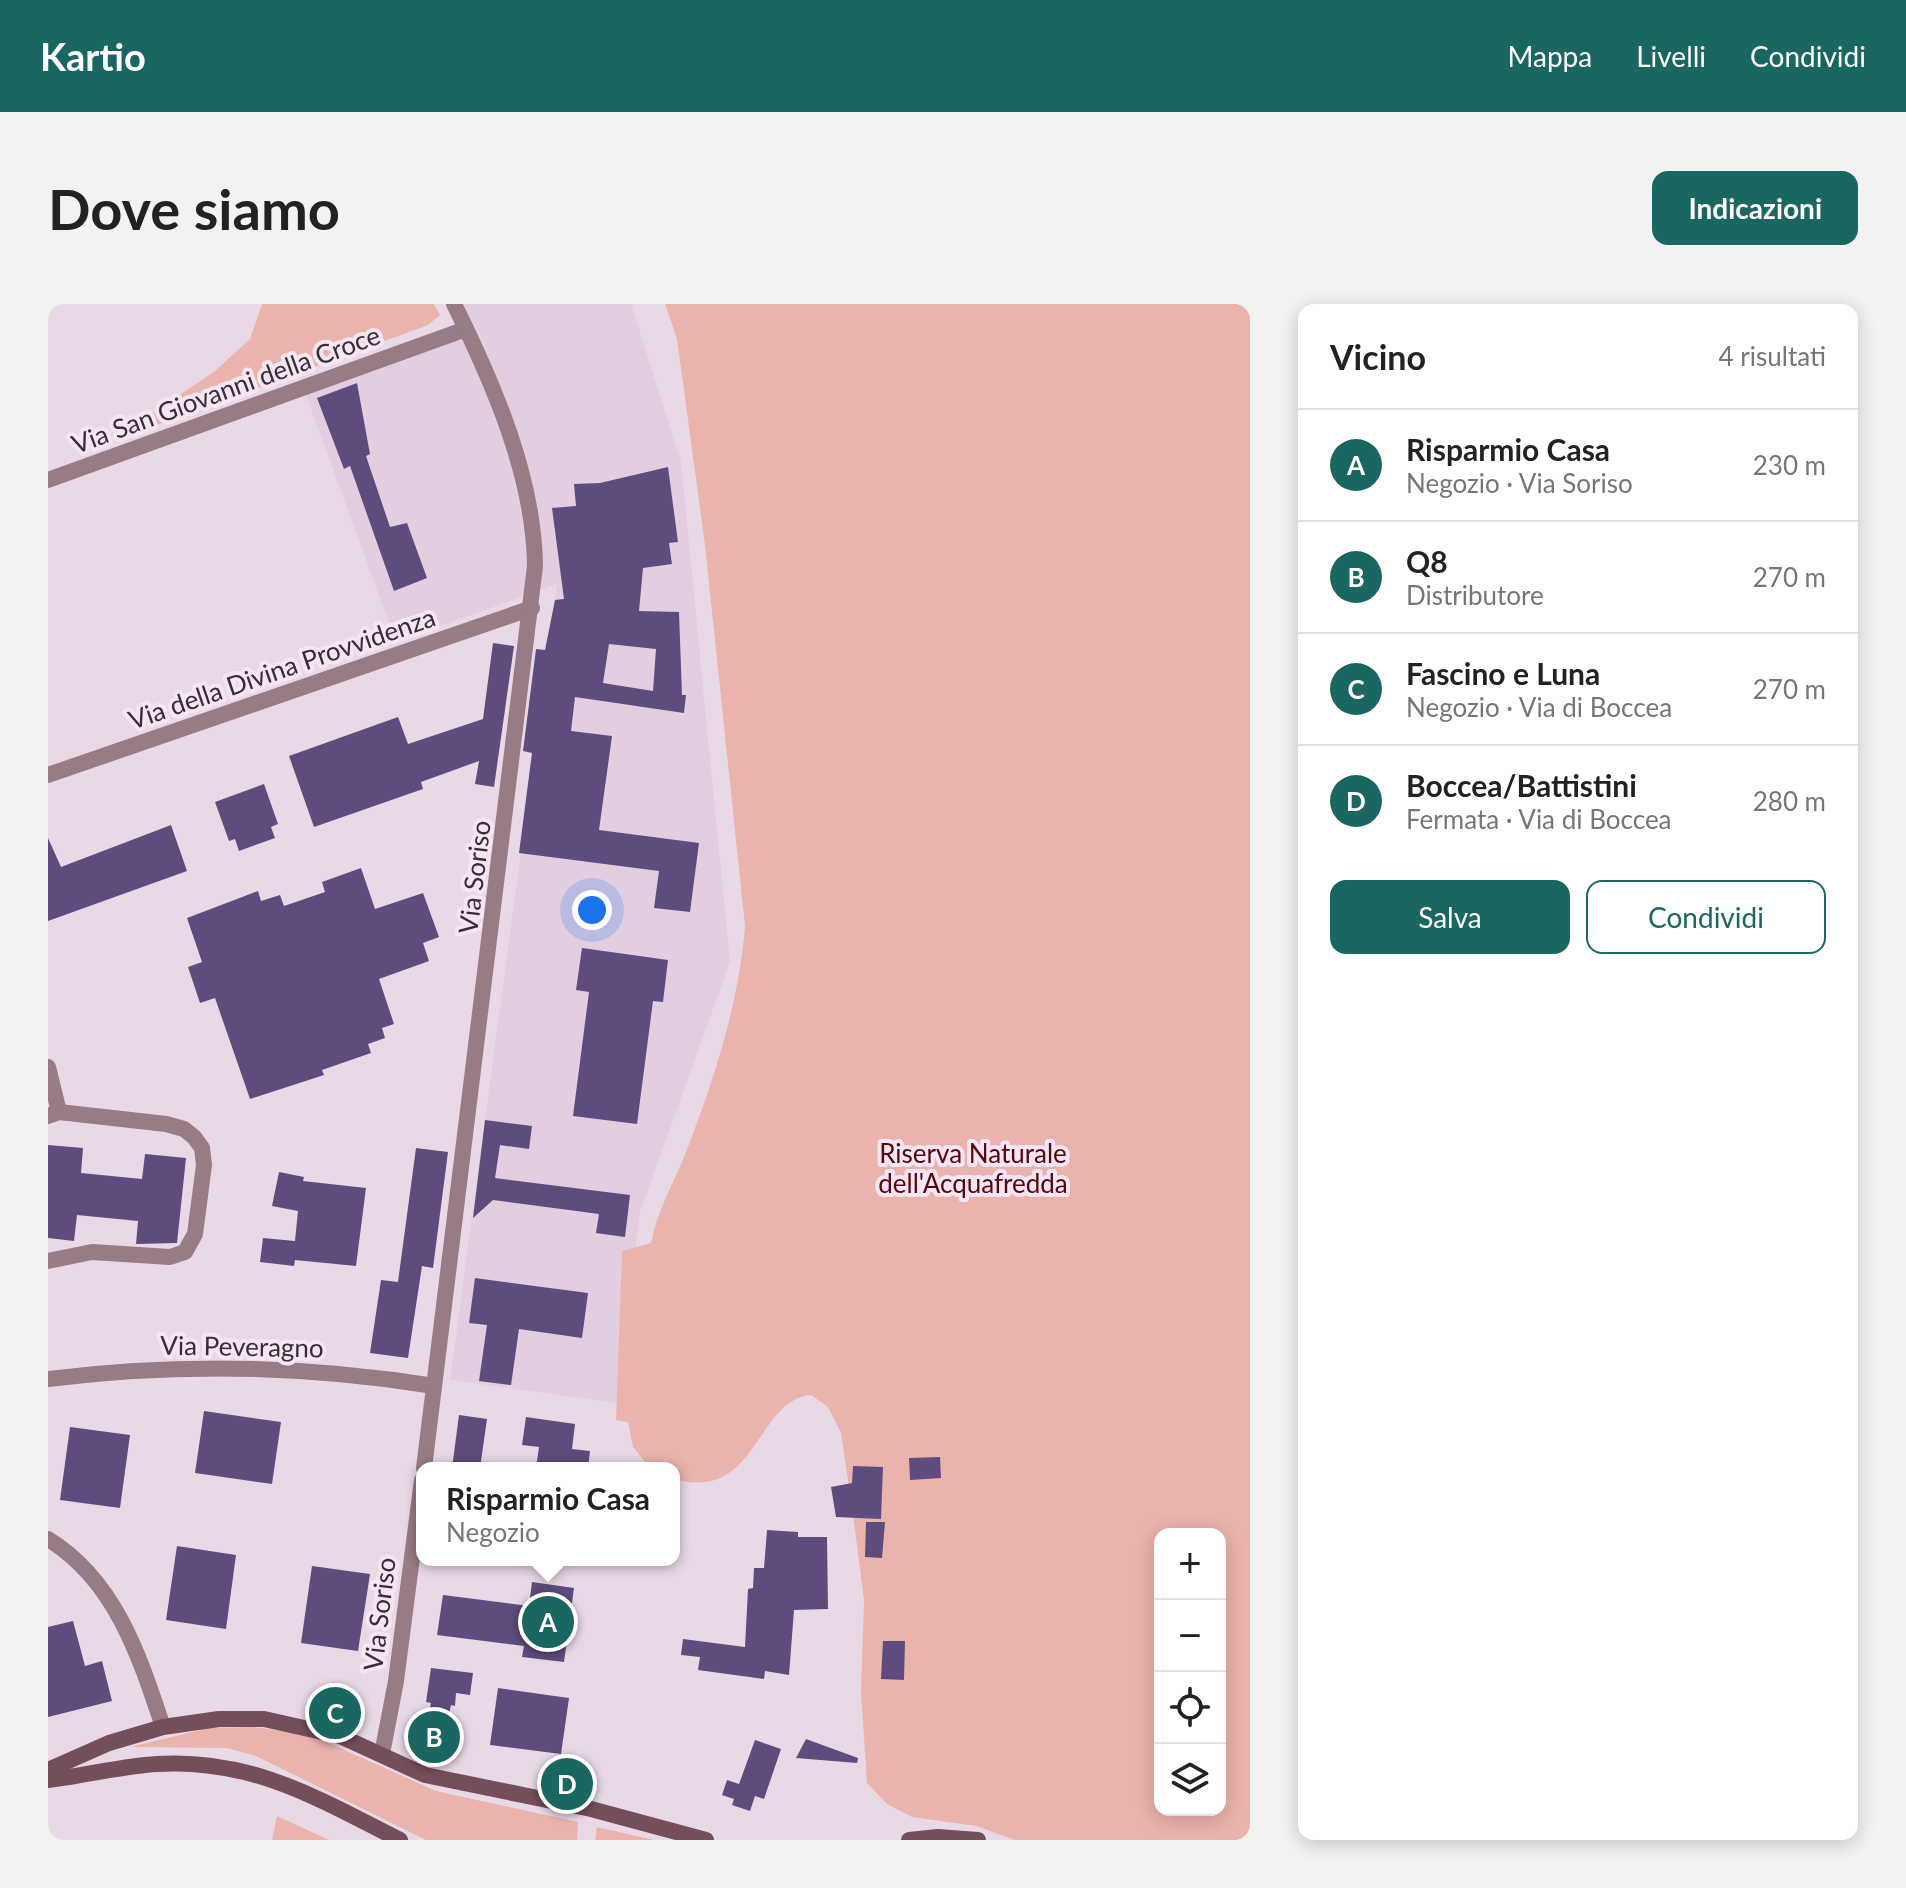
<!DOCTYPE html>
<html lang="it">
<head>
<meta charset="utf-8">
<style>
  :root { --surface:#fff; --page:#f2f2f2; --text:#222; --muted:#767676; --line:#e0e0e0; --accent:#1a6661 }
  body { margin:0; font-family:Lato,sans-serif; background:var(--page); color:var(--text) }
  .controls { position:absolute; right:24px; bottom:24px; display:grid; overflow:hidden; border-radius:16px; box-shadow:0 4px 20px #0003 }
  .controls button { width:72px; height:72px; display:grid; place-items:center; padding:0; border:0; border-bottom:2px solid var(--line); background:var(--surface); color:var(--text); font:40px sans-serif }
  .you { position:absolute; left:544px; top:606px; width:28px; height:28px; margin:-20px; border:6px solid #fff; border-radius:50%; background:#1a73e8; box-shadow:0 0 0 12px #1a73e833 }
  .badge { display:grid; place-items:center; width:52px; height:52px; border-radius:50%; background:var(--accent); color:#fff; font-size:26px; font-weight:700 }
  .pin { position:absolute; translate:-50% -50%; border:4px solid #fff; box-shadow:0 2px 8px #0006 }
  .popup { position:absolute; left:368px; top:1158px; width:264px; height:104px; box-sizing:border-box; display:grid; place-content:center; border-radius:16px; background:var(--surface); filter:drop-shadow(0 2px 6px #0005); font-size:26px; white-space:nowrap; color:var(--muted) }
  .popup b { font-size:30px; color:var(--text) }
  .popup::after { content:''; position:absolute; left:50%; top:100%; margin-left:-16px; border:16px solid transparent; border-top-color:var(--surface) }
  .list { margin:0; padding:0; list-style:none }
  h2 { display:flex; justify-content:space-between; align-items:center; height:104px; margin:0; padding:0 32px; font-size:34px }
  h2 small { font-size:26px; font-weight:400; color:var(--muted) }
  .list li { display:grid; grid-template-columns:52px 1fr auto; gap:24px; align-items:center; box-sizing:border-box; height:112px; padding:0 32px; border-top:2px solid var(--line) }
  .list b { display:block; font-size:30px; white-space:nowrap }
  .list p { margin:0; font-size:26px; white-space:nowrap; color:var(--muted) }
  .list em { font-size:26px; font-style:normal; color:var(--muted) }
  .actions { display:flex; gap:16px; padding:24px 32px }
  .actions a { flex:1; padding:18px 0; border:2px solid var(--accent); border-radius:16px; text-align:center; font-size:28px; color:var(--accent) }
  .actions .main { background:var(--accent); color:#fff }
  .icon { flex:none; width:44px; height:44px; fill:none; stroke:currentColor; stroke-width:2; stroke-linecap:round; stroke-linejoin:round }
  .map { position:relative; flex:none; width:1202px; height:1536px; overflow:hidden; border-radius:16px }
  header { display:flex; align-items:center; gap:48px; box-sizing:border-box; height:112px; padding:0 40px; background:var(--accent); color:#fff }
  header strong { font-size:38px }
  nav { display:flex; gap:44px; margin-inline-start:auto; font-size:28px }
  .intro { display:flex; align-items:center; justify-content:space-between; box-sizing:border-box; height:192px; padding:0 48px }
  h1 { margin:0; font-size:56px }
  .button { padding:20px 36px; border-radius:16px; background:var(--accent); color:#fff; font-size:28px; font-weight:700 }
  main { display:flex; gap:48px; padding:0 48px }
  aside { flex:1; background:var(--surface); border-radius:16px; box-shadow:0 4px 20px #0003 }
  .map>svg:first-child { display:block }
</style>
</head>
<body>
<header>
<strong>Kartio</strong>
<nav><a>Mappa</a><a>Livelli</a><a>Condividi</a></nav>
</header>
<div class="intro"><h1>Dove siamo</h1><a class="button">Indicazioni</a></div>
<main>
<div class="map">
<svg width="1202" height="1536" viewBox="0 0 1202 1536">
  <rect width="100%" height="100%" fill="#e9d9e7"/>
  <!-- built -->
  <path fill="#e3cde1" d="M406,0H583L633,158L682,658L592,908L569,1099L402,1076L509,280L348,338L255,83L417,25Z"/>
  <!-- green -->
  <g fill="#ebb3ad" fill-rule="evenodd">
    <path d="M214,0H386L392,11L380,21L106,122L101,112L167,67L202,35Z"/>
    <path d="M617,0H1202V1536H967L928,1522L864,1513L839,1500L819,1479L813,1388L816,1296L805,1210L793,1129L780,1103L763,1091C707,1096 710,1199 626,1175V1164H602L585,1143L580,1118L568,1116L574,947L603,939C609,906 626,879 638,848C666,776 691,699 697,622L657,241L629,35ZM1112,1230H1172V1506H1112Z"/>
    <path d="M204,1423L251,1429L274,1436L388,1487L530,1518L529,1536H378L208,1452L179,1444L82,1443L161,1424Z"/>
    <path d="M229,1512L281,1536H224Z"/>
    <path d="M549,1523L606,1536H547Z"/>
  </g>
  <!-- building -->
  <g fill="#5f4c7e" fill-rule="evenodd">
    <path d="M309,79L322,150L318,152L342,223L359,219L379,274L346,287L302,162L296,165L269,94Z"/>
    <path d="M620,163L630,238L621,239L624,260L595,264L591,307L631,308L634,391H638L636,409L527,393L523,427L564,432L551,526L651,539L642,608L606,604L611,567L471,549L484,449L475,447L488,345L497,346L507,296L516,295L504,204L528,202L526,180L552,179ZM561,340L608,345L605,387L555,379Z"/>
    <path d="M445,339L466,342L446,483L427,480L431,457L373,478L375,485L266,523L241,452L350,413L360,440L435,415Z"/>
    <path d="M216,480L230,520L223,523L227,534L191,547L187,535L181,537L167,498Z"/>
    <path d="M123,521L139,567L0,617V534L13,563Z"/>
    <path d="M313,564L327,605L375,589L391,633L375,639L381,657L331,675L346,720L334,724L337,734L320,740L323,749L274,766L276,771L202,795L167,694L152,699L140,663L154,658L139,614L210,587L213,597L232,591L236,602L277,588L274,578Z"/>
    <path d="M534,644L620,656L615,698L605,697L589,820L525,812L541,688L528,686Z"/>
    <path d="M437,816L484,822L481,845L452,841L447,874L582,891L577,933L548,929L551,910L445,896L425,914Z"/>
    <path d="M0,841L35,844L33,869L94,875L97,850L138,854L129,939L88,940L90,917L29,911L26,937L0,934Z"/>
    <path d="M368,844L400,848L385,964L374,962L360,1054L322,1049L333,976L350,978Z"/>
    <path d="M231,868L256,873L255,877L318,884L308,962L247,956L246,962L212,958L215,934L247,937L250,907L224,902Z"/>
    <path d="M427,974L540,989L534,1034L471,1025L463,1081L431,1077L439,1021L421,1019Z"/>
    <path d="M156,1107L233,1118L224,1180L147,1169Z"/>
    <path d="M411,1111L439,1115L432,1164H404Z"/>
    <path d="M478,1113L527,1120L524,1145L542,1147L540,1164H488L491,1143L474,1141Z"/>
    <path d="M22,1123L82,1131L72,1204L12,1196Z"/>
    <path d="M892,1153L893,1174L862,1176L861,1154Z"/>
    <path d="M805,1162L835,1163L833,1215L788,1213L783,1183L804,1179Z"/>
    <path d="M818,1218H837L834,1254L817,1253Z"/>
    <path d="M719,1226L750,1228V1233H779L780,1305L746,1306L741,1371L717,1367L716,1375L650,1366L652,1353L633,1351L635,1335L697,1343L700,1285L705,1284L706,1264H716Z"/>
    <path d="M129,1242L188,1251L178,1325L118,1316Z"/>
    <path d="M264,1262L322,1270L310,1347L253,1339Z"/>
    <path d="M484,1278L526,1284L516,1358L474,1353L476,1342L389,1331L395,1291L481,1302Z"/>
    <path d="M25,1317L37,1362L54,1357L64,1397L0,1413V1323Z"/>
    <path d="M835,1337H857L856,1376L833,1375Z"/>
    <path d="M383,1364L425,1369L422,1391L408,1389L407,1402L403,1401L393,1445L374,1441L383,1399L378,1398Z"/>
    <path d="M450,1384L521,1394L513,1450L442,1441Z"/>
    <path d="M758,1435L810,1454L809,1459L748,1454Z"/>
    <path d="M707,1436L733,1445L716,1495L707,1492L702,1507L684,1501L686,1495L674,1491L679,1476L691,1480Z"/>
  </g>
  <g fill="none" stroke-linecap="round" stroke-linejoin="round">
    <!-- street -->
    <g stroke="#987c85" stroke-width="16">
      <path d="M0,176L418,25"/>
      <path d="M0,471L484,304"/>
      <path d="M0,763L11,808"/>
      <path d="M0,812L11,808L118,820L136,825L146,833L154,844L156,861L147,930L137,948L122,953L44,948L0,957"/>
      <path d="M0,1075C130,1059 257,1061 386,1082"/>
      <path d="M376,1164L487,262C486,172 445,79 406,0"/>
      <path d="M0,1235C67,1276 91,1351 115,1423"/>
      <path d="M334,1450L348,1377L374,1176"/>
    </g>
    <!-- secondary -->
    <g stroke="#754e5b" stroke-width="16">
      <path d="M0,1466L61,1439L115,1423L171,1415H216L292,1432L377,1471L543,1505L658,1536"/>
      <path d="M0,1476C36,1472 73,1462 109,1460C204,1454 271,1495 352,1536"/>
      <path d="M861,1536L890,1533L930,1536"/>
    </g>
  </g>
  <g text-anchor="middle" stroke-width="8" stroke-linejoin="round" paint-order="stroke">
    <!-- street labels -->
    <g font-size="26" fill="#352f35" stroke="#f6e6f4">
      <text transform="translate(178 86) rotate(-20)" y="9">Via San Giovanni della Croce</text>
      <text transform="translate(234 365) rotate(-19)" y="9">Via della Divina Provvidenza</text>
      <text transform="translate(427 573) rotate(-83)" y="9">Via Soriso</text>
      <text transform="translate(194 1043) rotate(1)" y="9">Via Peveragno</text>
      <text transform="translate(332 1310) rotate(-83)" y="9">Via Soriso</text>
    </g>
    <!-- park labels -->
    <g font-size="26" fill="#57060b" stroke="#f6e6f4">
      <text x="925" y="859">Riserva Naturale<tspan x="925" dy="30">dell'Acquafredda</tspan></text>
    </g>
  </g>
</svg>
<div class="controls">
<button>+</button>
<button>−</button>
<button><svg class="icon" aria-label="locate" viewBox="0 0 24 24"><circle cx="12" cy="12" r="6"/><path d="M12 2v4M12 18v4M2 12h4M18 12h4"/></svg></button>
<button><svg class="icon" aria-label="layers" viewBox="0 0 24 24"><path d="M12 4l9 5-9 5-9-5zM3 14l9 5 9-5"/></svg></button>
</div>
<div class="you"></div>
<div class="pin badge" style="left:500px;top:1318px">A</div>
<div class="popup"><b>Risparmio Casa</b>Negozio</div>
<div class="pin badge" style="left:386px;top:1433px">B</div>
<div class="pin badge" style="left:287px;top:1409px">C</div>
<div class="pin badge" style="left:519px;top:1480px">D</div>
</div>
<aside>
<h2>Vicino<small>4 risultati</small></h2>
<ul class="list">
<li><span class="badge">A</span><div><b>Risparmio Casa</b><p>Negozio · Via Soriso</p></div><em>230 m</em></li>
<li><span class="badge">B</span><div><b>Q8</b><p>Distributore</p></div><em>270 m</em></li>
<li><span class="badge">C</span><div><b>Fascino e Luna</b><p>Negozio · Via di Boccea</p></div><em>270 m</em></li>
<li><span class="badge">D</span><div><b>Boccea/Battistini</b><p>Fermata · Via di Boccea</p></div><em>280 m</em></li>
</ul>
<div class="actions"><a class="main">Salva</a><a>Condividi</a></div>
</aside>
</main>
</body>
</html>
